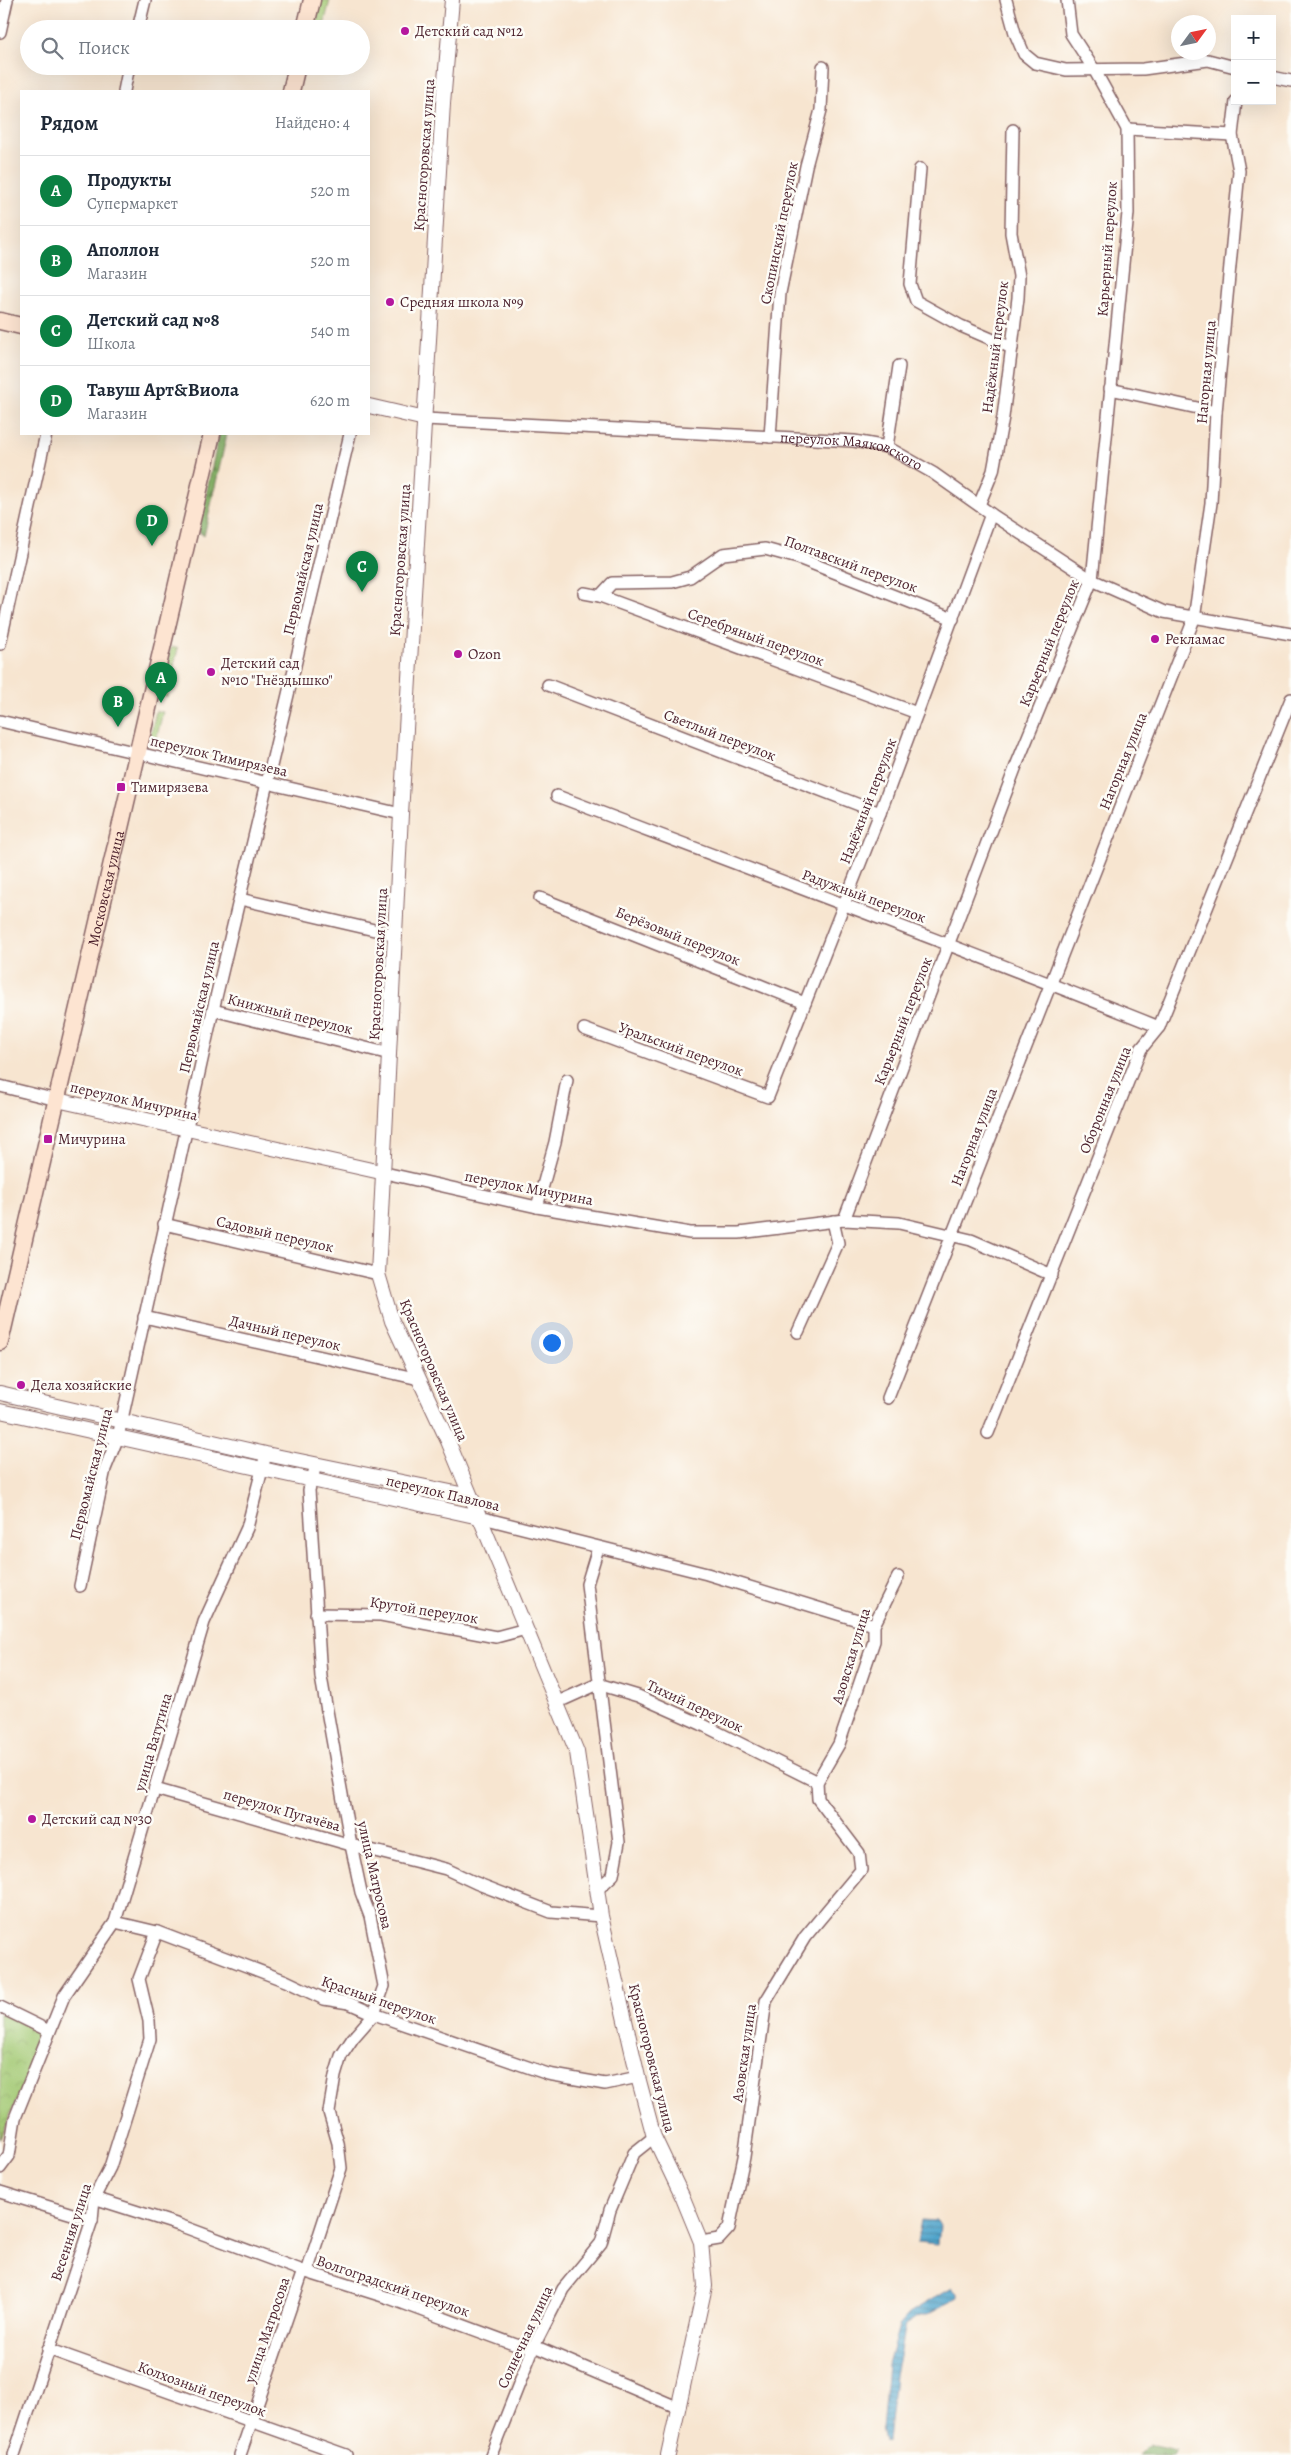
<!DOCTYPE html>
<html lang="ru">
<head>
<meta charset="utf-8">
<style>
  :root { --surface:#fff; --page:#f6f6f7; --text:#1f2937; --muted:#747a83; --line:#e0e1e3; --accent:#0b8043 }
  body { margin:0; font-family:Alegreya,serif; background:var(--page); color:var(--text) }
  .controls { position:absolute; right:15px; top:15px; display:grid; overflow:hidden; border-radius:0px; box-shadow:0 5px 20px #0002 }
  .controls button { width:45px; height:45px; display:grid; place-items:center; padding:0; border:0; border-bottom:1px solid var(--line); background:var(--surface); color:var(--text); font:25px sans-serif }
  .compass { position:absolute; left:1171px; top:15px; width:45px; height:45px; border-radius:50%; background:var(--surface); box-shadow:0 5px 20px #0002; rotate:57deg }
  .you { position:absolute; left:551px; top:1342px; width:18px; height:18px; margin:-12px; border:4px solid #fff; border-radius:50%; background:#1a73e8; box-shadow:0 0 0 8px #1a73e833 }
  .badge { display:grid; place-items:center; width:32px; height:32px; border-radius:50%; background:var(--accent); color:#fff; font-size:16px; font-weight:700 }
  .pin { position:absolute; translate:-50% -41px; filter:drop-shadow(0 1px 2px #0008) }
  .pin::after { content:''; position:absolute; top:26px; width:18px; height:15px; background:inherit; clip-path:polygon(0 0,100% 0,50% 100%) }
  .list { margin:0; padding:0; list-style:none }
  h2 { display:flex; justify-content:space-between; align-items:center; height:65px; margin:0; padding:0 20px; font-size:21px }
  h2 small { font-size:16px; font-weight:400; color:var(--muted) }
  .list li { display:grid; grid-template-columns:32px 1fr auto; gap:15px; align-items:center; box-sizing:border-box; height:70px; padding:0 20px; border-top:1px solid var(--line) }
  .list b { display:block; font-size:19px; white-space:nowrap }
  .list p { margin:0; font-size:16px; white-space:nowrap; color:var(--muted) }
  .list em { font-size:16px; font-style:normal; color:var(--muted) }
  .icon { flex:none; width:28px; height:28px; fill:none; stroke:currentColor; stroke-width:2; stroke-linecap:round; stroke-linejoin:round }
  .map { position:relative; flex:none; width:1291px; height:2455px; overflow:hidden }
  .search { position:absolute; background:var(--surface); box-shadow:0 5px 20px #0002; left:20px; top:20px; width:350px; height:55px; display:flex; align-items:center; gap:12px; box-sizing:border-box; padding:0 18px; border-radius:28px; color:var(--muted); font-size:19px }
  .panel { position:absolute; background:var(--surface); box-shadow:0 5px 20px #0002; left:20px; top:90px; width:350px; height:345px; border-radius:0px }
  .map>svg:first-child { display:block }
</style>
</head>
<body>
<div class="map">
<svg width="1291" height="2455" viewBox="0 0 1291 2455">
  <defs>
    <pattern id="forest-firs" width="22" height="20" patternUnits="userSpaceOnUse" patternTransform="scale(1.25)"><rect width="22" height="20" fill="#82ad65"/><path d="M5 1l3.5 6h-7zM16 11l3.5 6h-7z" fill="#6c8c53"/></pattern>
    <pattern id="park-crowns" width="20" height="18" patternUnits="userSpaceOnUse" patternTransform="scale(1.25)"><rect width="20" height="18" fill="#a3c973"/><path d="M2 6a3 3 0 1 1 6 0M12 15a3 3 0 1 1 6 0" fill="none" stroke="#8eac64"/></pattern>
    <pattern id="water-rules" width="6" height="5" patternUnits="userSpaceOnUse" patternTransform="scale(1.25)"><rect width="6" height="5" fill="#51a5cc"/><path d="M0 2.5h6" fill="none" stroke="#4586a6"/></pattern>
  </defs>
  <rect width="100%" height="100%" fill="#fdfcf7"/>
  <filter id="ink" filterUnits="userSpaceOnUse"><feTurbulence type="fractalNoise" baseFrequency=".02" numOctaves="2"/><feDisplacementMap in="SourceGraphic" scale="10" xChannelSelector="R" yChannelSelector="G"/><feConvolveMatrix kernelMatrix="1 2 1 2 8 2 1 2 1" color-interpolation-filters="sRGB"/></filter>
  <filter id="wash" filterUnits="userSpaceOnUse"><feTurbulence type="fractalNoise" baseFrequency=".0096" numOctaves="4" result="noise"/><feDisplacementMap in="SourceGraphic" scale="20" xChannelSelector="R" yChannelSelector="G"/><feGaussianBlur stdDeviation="1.12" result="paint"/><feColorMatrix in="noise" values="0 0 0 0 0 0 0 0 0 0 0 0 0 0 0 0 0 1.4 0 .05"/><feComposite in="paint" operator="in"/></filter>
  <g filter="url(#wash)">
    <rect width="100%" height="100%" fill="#f7e5d0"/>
    <!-- grass -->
    <g fill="#a3c973" stroke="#76744f">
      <path d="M321,0H330L323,29H314Z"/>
      <path d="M171,647L178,648L167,697L160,695Z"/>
      <path d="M156,711L163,712L155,744L149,743Z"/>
    </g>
    <!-- forest -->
    <g fill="url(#forest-firs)" stroke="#666648">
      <path d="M219,434H227L204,536L198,531Z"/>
      <path d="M1149,2444L1177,2450L1173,2455H1138Z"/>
    </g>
    <!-- park -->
    <path fill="url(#park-crowns)" stroke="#76744f" d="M0,2013L45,2033L0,2139Z"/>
    <!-- water -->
    <g fill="url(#water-rules)" stroke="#4e627c">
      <path d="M921,2220L937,2221L940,2226L938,2244L917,2242Z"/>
      <path d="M952,2288L957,2293V2298L930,2313L917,2317L905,2325L895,2376L888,2442L885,2443L882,2428L888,2365L899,2325L910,2313Z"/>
    </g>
  </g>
  <g filter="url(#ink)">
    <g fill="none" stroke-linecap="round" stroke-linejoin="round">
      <!-- minor casing -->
      <g stroke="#876465" stroke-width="14">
        <g id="minor">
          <path d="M1006,0L1015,33L1024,54L1035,63L1066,70L1143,69L1208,60L1235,67"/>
          <path d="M138,29L145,0"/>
          <path d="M0,32L7,0"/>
          <path d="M1272,77L1291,81"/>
          <path d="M124,91L129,66"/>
          <path d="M1127,129L1232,135"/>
          <path d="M920,169L910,284L916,301L961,326L1012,348"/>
          <path d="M1110,389L1216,412"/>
          <path id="s1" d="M425,419L854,441L887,447L933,473L991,514L1092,580L1164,612L1291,634"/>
          <path d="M770,437L780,293L806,166L821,110L823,67"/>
          <path d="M887,447L899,366"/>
          <path d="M979,505L993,471L1003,417L1018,298L1019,276L1011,233L1013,130"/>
          <path d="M584,593L600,596L917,713"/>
          <path d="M600,596L612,583L672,582L690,577L723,554L765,549L798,558L953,619"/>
          <path d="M0,644L46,434"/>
          <path d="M548,685L880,813"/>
          <path d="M0,721L401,814"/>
          <path d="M557,796C758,872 959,947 1159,1027"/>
          <path d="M540,898L805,1003"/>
          <path d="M240,899L396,935"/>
          <path d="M213,1010L390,1054"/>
          <path d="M584,1029L768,1097L880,813L991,514"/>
          <path d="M0,1086L57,1100"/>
          <path d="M385,1173L537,1207L690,1233H739L844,1220L899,1223L971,1240L1052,1275"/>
          <path d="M537,1207L555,1142L567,1080"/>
          <path d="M844,1220L1016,766L1092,580L1128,213L1127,129L1095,71L1071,34L1067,0"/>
          <path d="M164,1224L378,1274"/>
          <path d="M144,1317L419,1379"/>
          <path d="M798,1332L838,1243L833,1221"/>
          <path d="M888,1398L1194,619L1211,503L1216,412L1239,171L1232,135L1236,101"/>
          <path d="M988,1433L1141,1049L1159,1027L1291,699"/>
          <path d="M479,1517L707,1574L874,1625"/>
          <path d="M80,1586L105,1469L118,1437L213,1010L350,434"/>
          <path d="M316,1614L381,1615L496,1637L526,1629"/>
          <path d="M558,1702L598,1684L638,1696L701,1724L817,1782"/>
          <path d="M155,1789L351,1845L446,1869L476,1883L551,1912L601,1916"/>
          <path d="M597,1890L613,1875L619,1842L587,1584L598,1548"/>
          <path d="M115,1922L157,1932L286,1981L324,1999L349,2003L374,2014L548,2074L605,2084L638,2077"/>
          <path d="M0,2007L49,2031"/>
          <path d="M0,2168L9,2156L15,2118L64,1996L115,1922L204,1622L247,1528L266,1454"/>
          <path d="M0,2192L92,2220"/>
          <path d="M94,2198L179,2225L303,2271L389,2298L516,2345L534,2346L679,2408"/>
          <path d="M701,2242L719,2239L729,2228L744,2157L766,2001L805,1937L861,1870L859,1853L818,1799L817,1782L839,1744L874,1641V1625L898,1577"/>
          <path d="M307,2272L341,2168L338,2143L329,2112L335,2076L341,2056L353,2038L374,2014L384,1986L370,1916L361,1892L351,1845L321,1677L309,1490L316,1465"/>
          <path d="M48,2349L346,2455"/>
          <path d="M14,2455L92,2220L94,2198L110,2167L150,2039L149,2021L139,1979L157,1932"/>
          <path d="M240,2455L303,2271"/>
          <path d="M491,2455L534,2346L563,2289L601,2243L610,2210L634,2153L654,2137"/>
        </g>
      </g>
      <!-- tertiary casing -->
      <g stroke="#876465" stroke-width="16">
        <g id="tertiary">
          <path d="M452,0L443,103L401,814L378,1274L392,1321L448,1441L577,1752L601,1916L638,2077L654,2137L683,2198L701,2242L705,2286L668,2455"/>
          <path d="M369,406L425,419"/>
          <path d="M57,1100L385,1173"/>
          <path d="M0,1393L266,1454L470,1496"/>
          <path d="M0,1411L479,1517"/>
        </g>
      </g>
      <!-- secondary casing -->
      <g stroke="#876465" stroke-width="19">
        <g id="secondary">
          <path d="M305,29L312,0"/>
          <path d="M291,91L297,66"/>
          <path d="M0,321L21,326"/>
          <path id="s2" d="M0,1342L212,434"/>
        </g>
      </g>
      <!-- minor -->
      <use href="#minor" stroke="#fff" stroke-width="11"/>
      <!-- tertiary -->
      <use href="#tertiary" stroke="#fff" stroke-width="14"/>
      <!-- secondary -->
      <use href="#secondary" stroke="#fde4d1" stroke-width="16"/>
    </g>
  </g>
  <!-- markers -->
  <g fill="#b5179e" stroke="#fdfcf7" stroke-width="2">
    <circle cx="405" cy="31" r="5"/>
    <circle cx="390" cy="302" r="5"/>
    <circle cx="1155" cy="639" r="5"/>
    <circle cx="458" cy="654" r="5"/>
    <circle cx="211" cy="672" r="5"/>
    <rect x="116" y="782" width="10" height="10" rx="2.5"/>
    <rect x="43" y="1134" width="10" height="10" rx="2.5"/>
    <circle cx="21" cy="1385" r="5"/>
    <circle cx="32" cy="1819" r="5"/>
  </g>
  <g text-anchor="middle" stroke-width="5" stroke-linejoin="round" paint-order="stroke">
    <!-- poi labels -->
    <g font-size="15" fill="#4a1f2b" stroke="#fdfcf7" text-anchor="start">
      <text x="415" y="36">Детский сад №12</text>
      <text x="400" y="307">Средняя школа №9</text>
      <text x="1165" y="644">Рекламас</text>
      <text x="468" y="659">Ozon</text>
      <text x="221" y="668">Детский сад<tspan x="221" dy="17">№10 "Гнёздышко"</tspan></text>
      <text x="131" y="792">Тимирязева</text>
      <text x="58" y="1144">Мичурина</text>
      <text x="31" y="1390">Дела хозяйские</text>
      <text x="42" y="1824">Детский сад №30</text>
    </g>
    <!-- street labels -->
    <g font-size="15" fill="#4a1f2b" stroke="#fdfcf7">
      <text transform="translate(424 155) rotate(-86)" y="5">Красногоровская улица</text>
      <text transform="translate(779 233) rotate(-79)" y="5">Скопинский переулок</text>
      <text transform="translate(1107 249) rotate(-86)" y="5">Карьерный переулок</text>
      <text transform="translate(995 347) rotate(-83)" y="5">Надёжный переулок</text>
      <text transform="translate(1206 372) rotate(-85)" y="5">Нагорная улица</text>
      <text dy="5" stroke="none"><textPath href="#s1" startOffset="429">переулок Маяковского</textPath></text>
      <text transform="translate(400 560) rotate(-86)" y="5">Красногоровская улица</text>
      <text transform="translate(851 564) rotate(20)" y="5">Полтавский переулок</text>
      <text transform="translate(303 569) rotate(-77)" y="5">Первомайская улица</text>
      <text transform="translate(756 637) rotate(20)" y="5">Серебряный переулок</text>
      <text transform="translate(1049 643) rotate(-68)" y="5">Карьерный переулок</text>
      <text transform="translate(720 735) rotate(21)" y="5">Светлый переулок</text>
      <text transform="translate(219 756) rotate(13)" y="5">переулок Тимирязева</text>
      <text transform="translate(1123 761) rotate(-68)" y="5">Нагорная улица</text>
      <text transform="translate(868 801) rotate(-69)" y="5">Надёжный переулок</text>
      <text dy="5" stroke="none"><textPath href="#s2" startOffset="466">Московская улица</textPath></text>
      <text transform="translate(864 896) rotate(20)" y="5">Радужный переулок</text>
      <text transform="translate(678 936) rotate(22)" y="5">Берёзовый переулок</text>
      <text transform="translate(378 964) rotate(-87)" y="5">Красногоровская улица</text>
      <text transform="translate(199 1007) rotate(-77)" y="5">Первомайская улица</text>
      <text transform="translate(290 1014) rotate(14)" y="5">Книжный переулок</text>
      <text transform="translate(903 1021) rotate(-69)" y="5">Карьерный переулок</text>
      <text transform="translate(681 1049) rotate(20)" y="5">Уральский переулок</text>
      <text transform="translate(1105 1100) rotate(-68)" y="5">Оборонная улица</text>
      <text transform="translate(134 1101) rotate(13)" y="5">переулок Мичурина</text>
      <text transform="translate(974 1137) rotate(-69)" y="5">Нагорная улица</text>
      <text transform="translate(529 1188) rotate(11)" y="5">переулок Мичурина</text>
      <text transform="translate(275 1234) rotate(13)" y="5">Садовый переулок</text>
      <text transform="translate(285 1333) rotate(13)" y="5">Дачный переулок</text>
      <text transform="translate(434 1370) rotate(67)" y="5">Красногоровская улица</text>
      <text transform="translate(91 1474) rotate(-76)" y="5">Первомайская улица</text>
      <text transform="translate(443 1493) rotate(13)" y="5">переулок Павлова</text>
      <text transform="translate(424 1610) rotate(9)" y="5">Крутой переулок</text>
      <text transform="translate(851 1656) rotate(-73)" y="5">Азовская улица</text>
      <text transform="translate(695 1706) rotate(25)" y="5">Тихий переулок</text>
      <text transform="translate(153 1742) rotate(-74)" y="5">улица Ватутина</text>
      <text transform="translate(282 1810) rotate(16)" y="5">переулок Пугачёва</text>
      <text transform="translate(375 1875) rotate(77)" y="5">улица Матросова</text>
      <text transform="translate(379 2000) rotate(19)" y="5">Красный переулок</text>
      <text transform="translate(744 2053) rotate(-82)" y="5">Азовская улица</text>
      <text transform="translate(652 2058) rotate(76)" y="5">Красногоровская улица</text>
      <text transform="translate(71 2232) rotate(-72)" y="5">Весенняя улица</text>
      <text transform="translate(393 2286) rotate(19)" y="5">Волгоградский переулок</text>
      <text transform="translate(267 2330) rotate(-71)" y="5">улица Матросова</text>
      <text transform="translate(525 2337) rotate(-65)" y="5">Солнечная улица</text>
      <text transform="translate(202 2389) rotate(20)" y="5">Колхозный переулок</text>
    </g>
  </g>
</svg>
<div class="controls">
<button>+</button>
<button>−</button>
</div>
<svg class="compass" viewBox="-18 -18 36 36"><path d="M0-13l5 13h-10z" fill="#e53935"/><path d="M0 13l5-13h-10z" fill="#747a83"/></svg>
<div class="you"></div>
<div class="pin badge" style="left:161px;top:703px">A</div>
<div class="pin badge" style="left:118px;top:727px">B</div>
<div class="pin badge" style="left:362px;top:592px">C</div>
<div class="pin badge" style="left:152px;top:546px">D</div>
<div class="search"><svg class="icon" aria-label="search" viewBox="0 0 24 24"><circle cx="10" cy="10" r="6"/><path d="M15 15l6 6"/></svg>Поиск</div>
<section class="panel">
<h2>Рядом<small>Найдено: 4</small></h2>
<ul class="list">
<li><span class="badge">A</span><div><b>Продукты</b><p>Супермаркет</p></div><em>520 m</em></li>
<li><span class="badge">B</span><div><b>Аполлон</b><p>Магазин</p></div><em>520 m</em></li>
<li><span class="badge">C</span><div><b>Детский сад №8</b><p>Школа</p></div><em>540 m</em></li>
<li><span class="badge">D</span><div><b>Тавуш Арт&amp;Виола</b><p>Магазин</p></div><em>620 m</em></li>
</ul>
</section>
</div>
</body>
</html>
